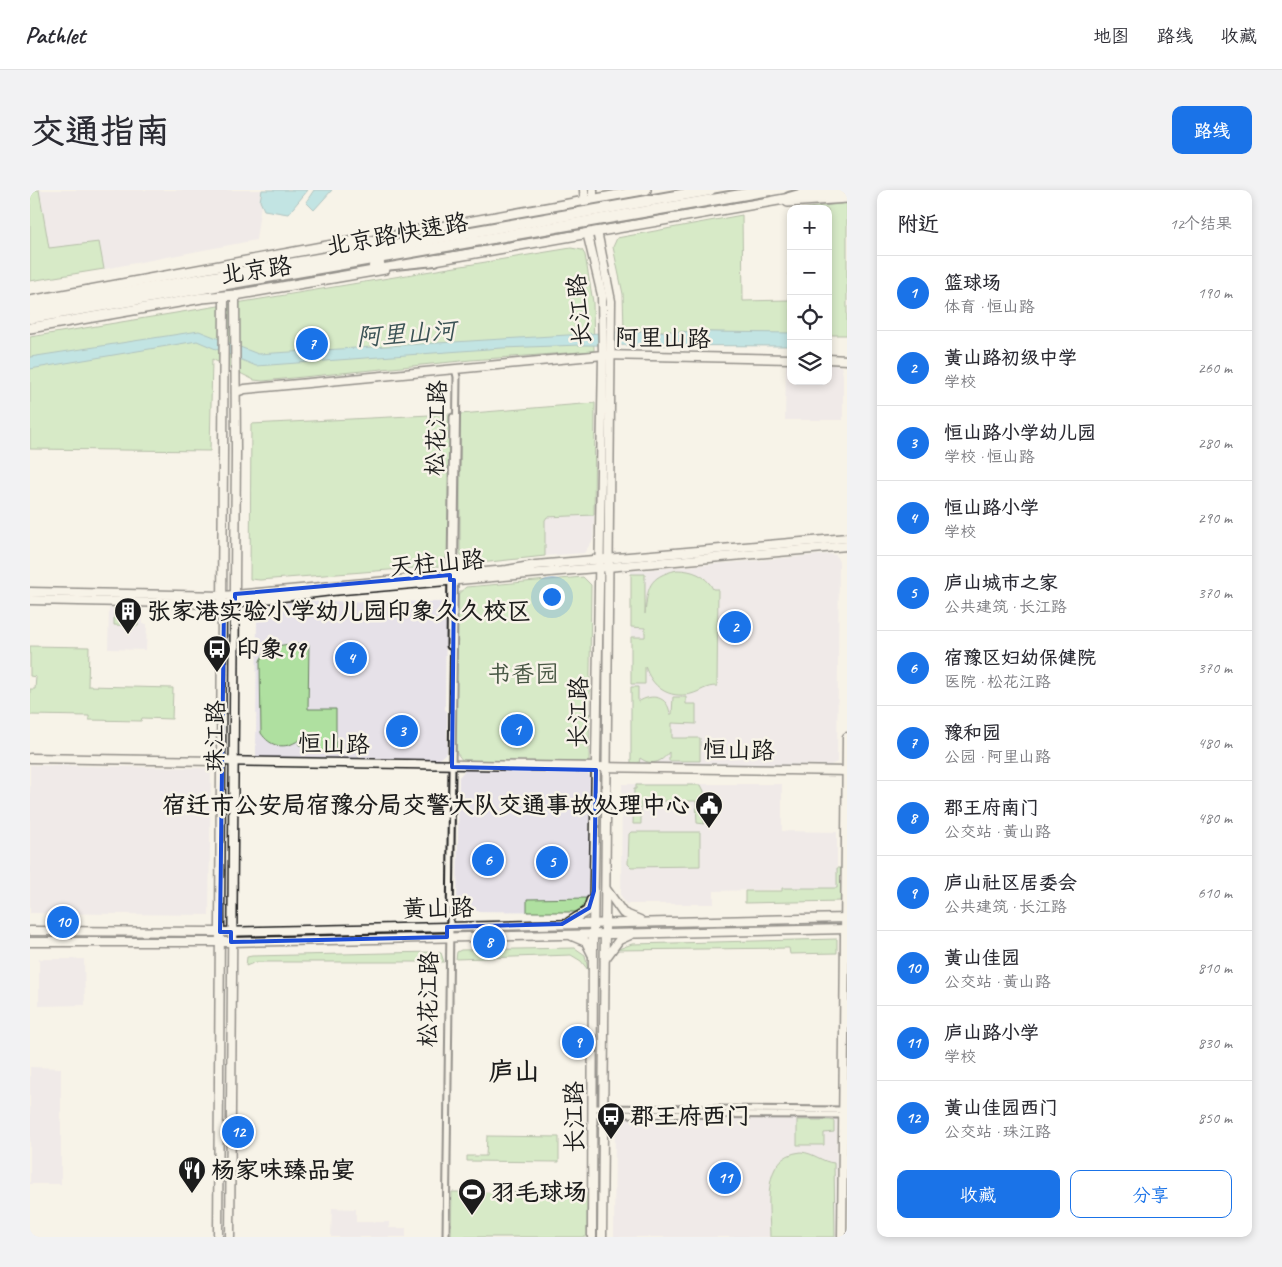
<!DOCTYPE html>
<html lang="zh">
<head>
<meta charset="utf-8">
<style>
  :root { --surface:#fff; --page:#f2f2f3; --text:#2b2b33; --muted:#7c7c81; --line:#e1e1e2; --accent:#1a73e8 }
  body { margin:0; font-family:Caveat,"LXGW WenKai TC",sans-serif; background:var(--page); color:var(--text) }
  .controls { position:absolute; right:15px; top:15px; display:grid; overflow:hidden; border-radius:10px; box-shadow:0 2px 8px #0003 }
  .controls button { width:45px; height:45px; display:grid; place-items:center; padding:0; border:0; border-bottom:1px solid var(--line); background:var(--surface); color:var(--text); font:25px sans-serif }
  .you { position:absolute; left:521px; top:406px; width:18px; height:18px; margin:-12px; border:4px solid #fff; border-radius:50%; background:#1a73e8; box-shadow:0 0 0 8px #1a73e833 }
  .badge { display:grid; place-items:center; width:32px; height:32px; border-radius:50%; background:var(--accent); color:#fff; font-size:16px; font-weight:700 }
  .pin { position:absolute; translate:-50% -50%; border:2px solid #fff; box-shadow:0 1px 5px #0006 }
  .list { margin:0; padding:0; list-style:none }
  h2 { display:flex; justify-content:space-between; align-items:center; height:65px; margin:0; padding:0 20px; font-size:21px }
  h2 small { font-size:16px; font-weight:400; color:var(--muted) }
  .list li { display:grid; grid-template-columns:32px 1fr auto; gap:15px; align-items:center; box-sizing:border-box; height:75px; padding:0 20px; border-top:1px solid var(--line) }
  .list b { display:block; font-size:19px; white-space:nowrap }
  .list p { margin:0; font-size:16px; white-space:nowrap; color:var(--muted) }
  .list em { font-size:16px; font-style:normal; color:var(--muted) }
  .actions { display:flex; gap:10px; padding:15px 20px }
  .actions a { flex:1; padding:11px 0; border:1px solid var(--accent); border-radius:10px; text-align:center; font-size:18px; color:var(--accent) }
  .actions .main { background:var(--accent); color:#fff }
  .icon { flex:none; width:28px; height:28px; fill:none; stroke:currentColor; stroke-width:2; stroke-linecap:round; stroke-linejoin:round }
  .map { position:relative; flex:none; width:817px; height:1047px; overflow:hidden; border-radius:10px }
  header { display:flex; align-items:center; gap:30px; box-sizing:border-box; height:70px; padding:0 25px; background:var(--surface); border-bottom:1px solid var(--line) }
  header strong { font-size:24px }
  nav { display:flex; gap:28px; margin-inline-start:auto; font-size:18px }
  .intro { display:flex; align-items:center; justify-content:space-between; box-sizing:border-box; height:120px; padding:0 30px }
  h1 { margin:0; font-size:35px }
  .button { padding:12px 22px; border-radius:10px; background:var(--accent); color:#fff; font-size:18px; font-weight:700 }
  main { display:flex; gap:30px; padding:0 30px }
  aside { flex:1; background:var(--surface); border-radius:10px; box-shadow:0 2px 8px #0003 }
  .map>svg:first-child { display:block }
</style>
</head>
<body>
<header>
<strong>Pathlet</strong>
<nav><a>地图</a><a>路线</a><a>收藏</a></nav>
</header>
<div class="intro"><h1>交通指南</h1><a class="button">路线</a></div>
<main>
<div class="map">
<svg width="817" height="1047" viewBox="0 0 817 1047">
  <rect width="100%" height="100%" fill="#f7f3e8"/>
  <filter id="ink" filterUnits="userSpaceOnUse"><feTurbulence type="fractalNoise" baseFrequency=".02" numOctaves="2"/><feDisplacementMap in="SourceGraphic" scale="10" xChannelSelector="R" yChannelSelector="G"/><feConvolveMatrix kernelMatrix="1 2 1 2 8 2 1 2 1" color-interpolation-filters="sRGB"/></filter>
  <g filter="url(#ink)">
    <!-- built -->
    <g fill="#e6e1e8">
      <path d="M0,0H233L226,50L74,79L0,91Z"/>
      <path d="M756,174H761V191H798V174L811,176L813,185V230H755Z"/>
      <path d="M564,325L563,350L554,363L515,366V330L517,327Z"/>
      <path d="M800,364L806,365L809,372L807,572L797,577L600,574L601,381Z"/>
      <path d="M272,411L416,412L415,520L417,521V562L408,570L226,568L227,416Z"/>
      <path d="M79,418L113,419V434H117L116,460L78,459Z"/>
      <path d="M0,575L181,578L179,725L0,723Z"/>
      <path d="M435,580L556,582L560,586L558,715L554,722L436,721L427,713L429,587Z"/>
      <path d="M592,594H752V641L807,642V698L684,701V714H596L591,706Z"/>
      <path d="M9,769H54L55,815L9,816Z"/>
      <path d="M0,877L31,878V994H0Z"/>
      <path d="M588,927H804L807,929L806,1047H584L585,928Z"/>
      <path d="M302,1018L326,1019V1032H359V1038H376V1047H301Z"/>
    </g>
    <!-- green -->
    <g fill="#afe0a0" stroke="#667e5e">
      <path d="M0,0H9L19,58L69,52L74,79L0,91Z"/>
      <path d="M817,13V145H798V19H771Z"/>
      <path d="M712,25L713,111L759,110V57L761,50V144L594,140L593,104L583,57L587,48Z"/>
      <path d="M541,58L552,60L555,65L563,112L564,161L441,170L233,191L224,190L182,169L180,261L0,259V147Z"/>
      <path d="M565,213L564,325L517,327L515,330V366L441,374L430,364V224Z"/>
      <path d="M420,224L418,365L410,376L230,390L220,389L221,234Z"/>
      <path d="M647,380C662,380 676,385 683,399H688L687,496C675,496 672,501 661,504C638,509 622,497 615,476V494H601V447H615V438L601,437V384H615V424C618,398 617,387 647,380Z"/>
      <path d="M553,387L561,395L559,572L433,571L426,562L427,405L436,397Z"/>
      <path d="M84,423L108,424V436L84,435Z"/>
      <path d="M279,454L278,519H306V561H278V555H269V550C255,560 240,557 231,543L230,471C238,451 260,455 279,454Z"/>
      <path d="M0,456L59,457L58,496L143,498L142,529L112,528L111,531L59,530V526L0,525V499H5L6,487L0,486Z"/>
      <path d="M601,497H608V512C622,503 638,506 640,524H642L643,507H656V514H666V534L642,533V548H670V571H639V562C631,573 621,576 610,568L609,573H601Z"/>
      <path d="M606,595H671L674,601V634L667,633L666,611H611V634H603L604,599H606Z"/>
      <path d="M601,642H670V676L601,677L598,674L599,644Z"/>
      <path d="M807,678H812V711L715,713V701H752V698H807Z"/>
      <path d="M558,708L554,722H497V709Z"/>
      <path d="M807,749V763L760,764L759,758L586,760L602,754Z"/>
      <path d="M545,758L555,765L558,780L551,771L541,765L426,769L427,762L431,760Z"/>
      <path d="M402,762L411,763L414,772H226L216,776L217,767L222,766Z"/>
      <path d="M767,930H800L804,931V942L794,943V955H767Z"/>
      <path d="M457,946L529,947V972L437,971V966H456Z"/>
      <path d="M771,962C784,963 792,972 804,973L805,1047H740C740,1017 730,966 771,962Z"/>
      <path d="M422,1002L557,1003V1047H421Z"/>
    </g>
    <!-- water -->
    <g fill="#82d3dd" stroke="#598a90">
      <path d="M232,0H278L258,24L234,20L230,11Z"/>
      <path d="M284,0H302L284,20L276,12Z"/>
      <path d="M169,141L228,164L603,141L761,143V156L550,155L472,158L226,176L167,151L0,179V167Z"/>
    </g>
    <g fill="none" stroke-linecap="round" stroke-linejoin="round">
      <!-- street casing -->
      <g stroke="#1c1c1c" stroke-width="9">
        <g id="street">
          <path d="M420,456L423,227"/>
          <path d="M563,918L816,920"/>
          <path d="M563,924L817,925"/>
          <path d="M416,1047L427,187L425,179"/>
        </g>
      </g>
      <!-- secondary casing -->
      <g stroke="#1c1c1c" stroke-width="11">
        <g id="secondary">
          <path d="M554,0L557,42L572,105L573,165L563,744L562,1047"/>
          <path d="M563,0V14"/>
          <path d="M564,26L581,111L572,1047"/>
          <path d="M798,169L817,170"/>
          <path d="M206,202L215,199L573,165L761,169"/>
          <path d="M0,402L193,406L477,380L506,375L817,348"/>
          <path d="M0,410L194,414L302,401L817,356"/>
          <path d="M0,568L817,581"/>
          <path d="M576,699L593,723L610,730"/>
          <path d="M539,732L557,721L561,710"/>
          <path d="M0,741L190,742L817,728"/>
          <path d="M542,746L556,752L562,764"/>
          <path d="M0,752H201L817,739"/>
          <path d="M575,769L589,750L600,745"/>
          <path d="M188,1047L194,106"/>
          <path d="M200,1047L206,262L205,105"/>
          <path d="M812,1047L817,547"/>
        </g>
      </g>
      <!-- primary casing -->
      <g stroke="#1c1c1c" stroke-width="12">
        <g id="primary">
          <path d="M779,5L812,0"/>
          <path d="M758,12L817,8"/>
          <path d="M383,42L616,0"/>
          <path d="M399,71L766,7"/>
          <path d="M0,111L335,49"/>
          <path d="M0,138L172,108L205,105L355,79"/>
        </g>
      </g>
      <!-- highway casing -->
      <g stroke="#1c1c1c" stroke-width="14">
        <g id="highway">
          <path d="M759,8L787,0"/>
          <path d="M315,58L390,41"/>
          <path d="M344,76L405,70"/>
          <path d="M0,119L351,58"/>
          <path d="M0,128L353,67"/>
        </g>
      </g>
      <!-- street -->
      <use href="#street" stroke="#f7f3e8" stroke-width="5"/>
      <!-- secondary -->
      <use href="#secondary" stroke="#f7f3e8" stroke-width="8"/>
      <!-- primary -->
      <use href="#primary" stroke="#f7f3e8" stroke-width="9"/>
      <!-- highway -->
      <use href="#highway" stroke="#f7f3e8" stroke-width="10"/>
      <!-- highway-bridge casing -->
      <g stroke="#1c1c1c" stroke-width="14" stroke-linecap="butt">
        <g id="highway-bridge">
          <path d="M351,58L680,0"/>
          <path d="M353,67L740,0"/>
        </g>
      </g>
      <!-- highway-bridge -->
      <use href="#highway-bridge" stroke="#f7f3e8" stroke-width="10"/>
    </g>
  </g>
  <!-- marked area -->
  <path d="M0 0H817V1047H0ZM420,385V390H424L422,577L566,580L564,701L559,718L532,734L417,737V747L201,752V742H190L194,414L205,413V404Z" fill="#f7f3e8" fill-opacity=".55" fill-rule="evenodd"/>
  <path fill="none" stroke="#1d4ed8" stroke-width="4" stroke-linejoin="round" d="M420,385V390H424L422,577L566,580L564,701L559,718L532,734L417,737V747L201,752V742H190L194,414L205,413V404Z"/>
  <!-- icons -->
  <defs>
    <g id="building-pin" transform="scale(1.4375)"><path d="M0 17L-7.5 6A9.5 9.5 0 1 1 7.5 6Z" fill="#1c1c1c" stroke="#f7f3e8"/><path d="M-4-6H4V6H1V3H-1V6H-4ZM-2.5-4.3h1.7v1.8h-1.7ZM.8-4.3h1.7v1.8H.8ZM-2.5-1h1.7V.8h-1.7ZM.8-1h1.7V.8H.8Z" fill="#fff"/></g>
    <g id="bus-pin" transform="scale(1.4375)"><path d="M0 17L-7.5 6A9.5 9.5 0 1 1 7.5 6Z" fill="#1c1c1c" stroke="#f7f3e8"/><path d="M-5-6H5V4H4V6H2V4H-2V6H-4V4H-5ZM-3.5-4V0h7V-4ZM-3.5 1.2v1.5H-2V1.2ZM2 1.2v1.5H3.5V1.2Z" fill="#fff"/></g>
    <g id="civic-pin" transform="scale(1.4375)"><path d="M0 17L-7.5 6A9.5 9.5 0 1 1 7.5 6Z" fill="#1c1c1c" stroke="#f7f3e8"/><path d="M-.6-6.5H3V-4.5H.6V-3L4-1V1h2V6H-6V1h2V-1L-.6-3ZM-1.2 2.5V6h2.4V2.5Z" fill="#fff"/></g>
    <g id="restaurant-pin" transform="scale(1.4375)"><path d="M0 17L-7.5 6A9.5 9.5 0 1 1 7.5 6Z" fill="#1c1c1c" stroke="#f7f3e8"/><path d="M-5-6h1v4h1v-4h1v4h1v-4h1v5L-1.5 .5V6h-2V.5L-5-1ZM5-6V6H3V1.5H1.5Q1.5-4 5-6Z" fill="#fff"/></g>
    <g id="stadium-pin" transform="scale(1.4375)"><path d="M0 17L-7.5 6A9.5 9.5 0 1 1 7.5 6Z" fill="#1c1c1c" stroke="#f7f3e8"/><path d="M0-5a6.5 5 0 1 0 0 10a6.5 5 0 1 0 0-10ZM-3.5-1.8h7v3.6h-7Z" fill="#fff"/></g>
  </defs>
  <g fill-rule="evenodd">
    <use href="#building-pin" x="98" y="421"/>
    <use href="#bus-pin" x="187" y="459"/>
    <use href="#civic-pin" x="679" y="615"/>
    <use href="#bus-pin" x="581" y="926"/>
    <use href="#restaurant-pin" x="162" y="980"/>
    <use href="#stadium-pin" x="442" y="1002"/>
  </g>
  <g text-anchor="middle" stroke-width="5" stroke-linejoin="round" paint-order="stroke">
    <!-- street labels -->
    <g font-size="24" fill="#1c1c1c" stroke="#f7f3e8">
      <text transform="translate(367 44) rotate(-10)" y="8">北京路快速路</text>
      <text transform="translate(226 80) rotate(-8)" y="8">北京路</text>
      <text transform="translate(549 120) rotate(-95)" y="8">长江路</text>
      <text transform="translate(633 148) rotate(1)" y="8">阿里山路</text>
      <text transform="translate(406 238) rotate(-88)" y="8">松花江路</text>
      <text transform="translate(407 373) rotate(-5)" y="8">天柱山路</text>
      <text transform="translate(548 522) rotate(-89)" y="8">长江路</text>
      <text transform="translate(185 546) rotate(-89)" y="8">珠江路</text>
      <text transform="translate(304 554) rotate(1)" y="8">恒山路</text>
      <text transform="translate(709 560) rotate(1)" y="8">恒山路</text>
      <text transform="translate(408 718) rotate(-1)" y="8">黄山路</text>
      <text transform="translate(398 809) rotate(-89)" y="8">松花江路</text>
      <text transform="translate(544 927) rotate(-90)" y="8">长江路</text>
    </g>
    <!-- poi labels -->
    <g font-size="24" font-weight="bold" fill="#1c1c1c" stroke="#f7f3e8" text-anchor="start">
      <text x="117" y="429">张家港实验小学幼儿园印象久久校区</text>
      <text x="206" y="467">印象99</text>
      <text x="660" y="623" text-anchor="end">宿迁市公安局宿豫分局交警大队交通事故处理中心</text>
      <text x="600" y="934">郡王府西门</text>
      <text x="181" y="988">杨家味臻品宴</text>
      <text x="461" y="1010">羽毛球场</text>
    </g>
    <!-- park labels -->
    <g font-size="24" fill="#485744" stroke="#f7f3e8">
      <text x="493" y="492">书香园</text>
    </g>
    <!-- water labels -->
    <g font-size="25" font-style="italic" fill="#3b5356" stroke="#f7f3e8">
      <text transform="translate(376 143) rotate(-4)" y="9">阿里山河</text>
    </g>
    <!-- quarter labels -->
    <g font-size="26" font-weight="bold" fill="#1c1c1c" stroke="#f7f3e8">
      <text x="484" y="890">庐山</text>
    </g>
  </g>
</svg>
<div class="controls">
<button>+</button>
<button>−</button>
<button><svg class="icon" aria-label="locate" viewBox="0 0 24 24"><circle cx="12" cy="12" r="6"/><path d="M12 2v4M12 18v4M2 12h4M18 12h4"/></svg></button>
<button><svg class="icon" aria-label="layers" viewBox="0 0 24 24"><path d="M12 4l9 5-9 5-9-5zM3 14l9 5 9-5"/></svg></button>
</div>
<div class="you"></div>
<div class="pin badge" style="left:487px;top:540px">1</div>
<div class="pin badge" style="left:705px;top:437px">2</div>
<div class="pin badge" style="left:372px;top:541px">3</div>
<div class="pin badge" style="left:321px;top:468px">4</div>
<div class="pin badge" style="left:522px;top:672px">5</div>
<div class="pin badge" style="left:458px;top:670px">6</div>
<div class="pin badge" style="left:282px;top:154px">7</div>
<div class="pin badge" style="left:459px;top:752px">8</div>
<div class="pin badge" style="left:548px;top:852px">9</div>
<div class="pin badge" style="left:33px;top:732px">10</div>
<div class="pin badge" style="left:695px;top:988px">11</div>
<div class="pin badge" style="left:208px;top:942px">12</div>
</div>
<aside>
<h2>附近<small>12个结果</small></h2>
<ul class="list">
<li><span class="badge">1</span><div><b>篮球场</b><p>体育 · 恒山路</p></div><em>190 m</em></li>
<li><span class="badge">2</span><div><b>黄山路初级中学</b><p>学校</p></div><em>260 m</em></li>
<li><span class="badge">3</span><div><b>恒山路小学幼儿园</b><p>学校 · 恒山路</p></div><em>280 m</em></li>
<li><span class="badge">4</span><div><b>恒山路小学</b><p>学校</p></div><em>290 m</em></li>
<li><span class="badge">5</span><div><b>庐山城市之家</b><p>公共建筑 · 长江路</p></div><em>370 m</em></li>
<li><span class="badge">6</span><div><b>宿豫区妇幼保健院</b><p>医院 · 松花江路</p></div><em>370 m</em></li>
<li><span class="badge">7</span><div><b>豫和园</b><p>公园 · 阿里山路</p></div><em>480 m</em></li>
<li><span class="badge">8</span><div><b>郡王府南门</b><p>公交站 · 黄山路</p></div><em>480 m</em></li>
<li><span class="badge">9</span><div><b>庐山社区居委会</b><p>公共建筑 · 长江路</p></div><em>610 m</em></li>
<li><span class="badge">10</span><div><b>黄山佳园</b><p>公交站 · 黄山路</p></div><em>810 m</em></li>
<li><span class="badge">11</span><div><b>庐山路小学</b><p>学校</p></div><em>830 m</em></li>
<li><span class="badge">12</span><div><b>黄山佳园西门</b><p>公交站 · 珠江路</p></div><em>850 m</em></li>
</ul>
<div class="actions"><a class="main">收藏</a><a>分享</a></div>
</aside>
</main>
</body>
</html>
